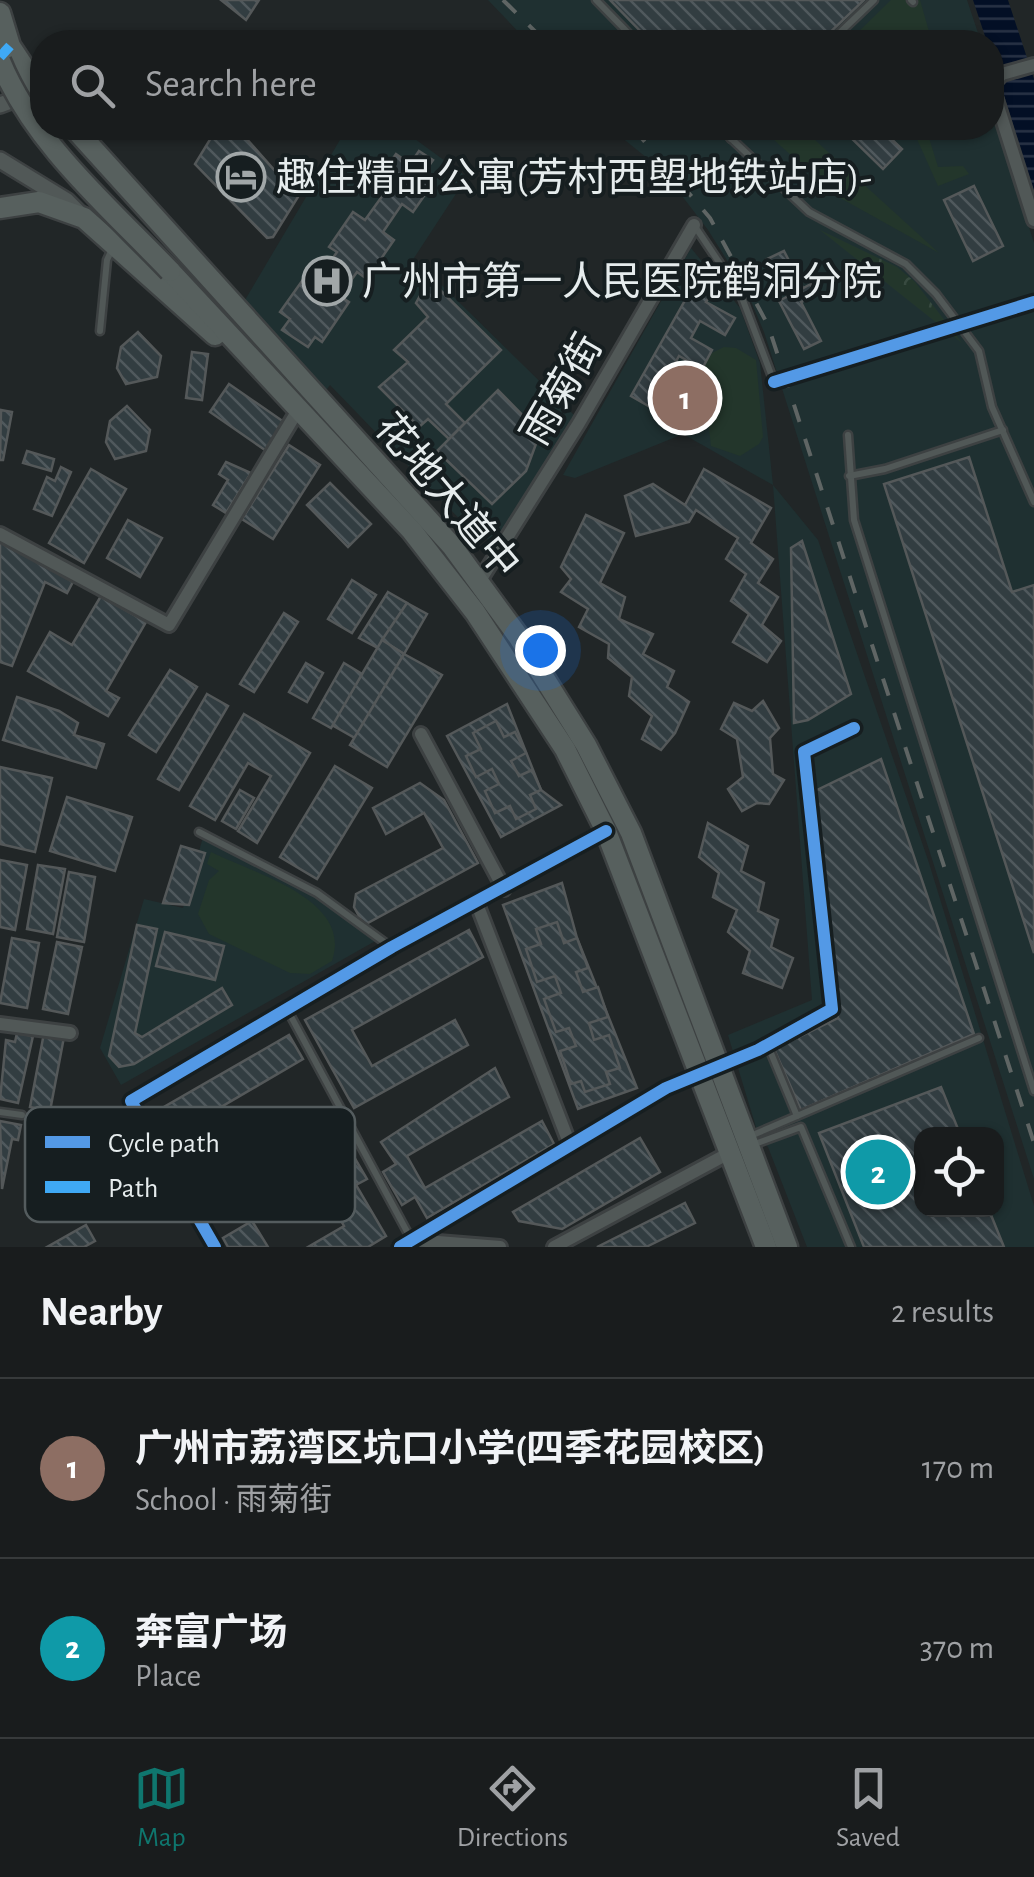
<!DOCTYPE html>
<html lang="en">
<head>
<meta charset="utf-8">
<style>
  :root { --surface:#191c1d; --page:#222526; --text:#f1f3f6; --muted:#9fa1a4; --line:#373a3b; --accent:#0f766e }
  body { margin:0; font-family:"Alegreya Sans","Noto Sans SC",sans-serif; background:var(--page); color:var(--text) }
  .controls { position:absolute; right:30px; bottom:30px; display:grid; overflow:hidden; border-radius:20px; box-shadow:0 2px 8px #0004 }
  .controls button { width:90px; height:90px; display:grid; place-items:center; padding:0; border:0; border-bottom:2px solid var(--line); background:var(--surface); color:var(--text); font:50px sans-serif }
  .you { position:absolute; left:540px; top:650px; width:35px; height:35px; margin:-25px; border:8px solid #fff; border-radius:50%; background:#1a73e8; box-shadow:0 0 0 15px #1a73e833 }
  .badge { display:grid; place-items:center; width:65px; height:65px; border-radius:50%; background:var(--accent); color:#fff; font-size:32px; font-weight:700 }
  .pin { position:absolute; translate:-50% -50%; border:5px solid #fff; box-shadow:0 2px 10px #0006 }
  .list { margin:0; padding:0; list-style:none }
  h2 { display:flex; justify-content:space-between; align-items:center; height:130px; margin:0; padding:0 40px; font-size:42px }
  h2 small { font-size:32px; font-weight:400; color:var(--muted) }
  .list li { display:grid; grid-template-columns:65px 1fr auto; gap:30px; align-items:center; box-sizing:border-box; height:180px; padding:0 40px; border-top:2px solid var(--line) }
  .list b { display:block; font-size:38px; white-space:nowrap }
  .list p { margin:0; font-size:32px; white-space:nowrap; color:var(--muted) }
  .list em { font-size:32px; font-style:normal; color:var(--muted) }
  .icon { flex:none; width:55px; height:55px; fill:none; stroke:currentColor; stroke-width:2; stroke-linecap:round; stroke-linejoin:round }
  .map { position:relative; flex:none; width:1034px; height:1247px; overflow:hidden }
  .search { position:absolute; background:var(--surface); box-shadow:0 2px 8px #0004; left:30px; right:30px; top:30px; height:110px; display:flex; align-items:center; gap:25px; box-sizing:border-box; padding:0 35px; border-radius:40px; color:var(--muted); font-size:38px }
  .sheet { height:490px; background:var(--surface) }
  nav { display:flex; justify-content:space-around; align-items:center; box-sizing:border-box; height:140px; border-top:2px solid var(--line); background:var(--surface); font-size:28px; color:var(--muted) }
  nav a { display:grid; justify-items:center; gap:5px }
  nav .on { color:var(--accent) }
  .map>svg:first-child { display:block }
</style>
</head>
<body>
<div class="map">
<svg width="1034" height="1247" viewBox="0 0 1034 1247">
  <defs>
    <pattern id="forest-crowns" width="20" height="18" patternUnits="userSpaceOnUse" patternTransform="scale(2.5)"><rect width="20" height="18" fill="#23362b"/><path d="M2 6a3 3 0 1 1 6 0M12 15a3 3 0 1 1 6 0" fill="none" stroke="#384a40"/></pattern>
    <pattern id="water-rules" width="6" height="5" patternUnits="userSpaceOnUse" patternTransform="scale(2.5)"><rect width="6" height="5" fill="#030f25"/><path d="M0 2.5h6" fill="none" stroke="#283245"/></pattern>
    <pattern id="building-back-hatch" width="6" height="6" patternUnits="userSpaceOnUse" patternTransform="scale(2.5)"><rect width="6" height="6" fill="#323d41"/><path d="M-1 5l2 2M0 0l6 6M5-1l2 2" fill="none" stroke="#50595d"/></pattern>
  </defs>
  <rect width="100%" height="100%" fill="#212627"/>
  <!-- built -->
  <g fill="#1f3031" fill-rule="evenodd">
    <path d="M488,0H967L981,42H528Z"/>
    <path d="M992,109L1034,243V1179L764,332L747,292L708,230L663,171L610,128H992Z"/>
    <path d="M347,128H400L467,177L414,258L576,417L500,541L478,538L330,385L324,393L242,305Z"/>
    <path d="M691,248L740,308L760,363L773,485L818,540L929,863L1034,1206V1247H807L768,1147L759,1137L728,1035L812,1000L773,485L683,434L575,478L563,475ZM922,1134H996V1210H922Z"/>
    <path d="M203,837L323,901L377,940L121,1085L100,1048L144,899L183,908Z"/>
  </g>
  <!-- forest -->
  <path fill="url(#forest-crowns)" d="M820,230L897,267L915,282L962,343Z"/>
  <!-- park -->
  <g fill="#23362b">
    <path d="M891,0H920L932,42H848Z"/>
    <path d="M802,128L815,140L939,253L835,195L762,129Z"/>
    <path d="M912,128H926L938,167L963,166L969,174L938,186Z"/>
    <path d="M724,347L736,348L756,360L763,437L759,444L740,456L711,446L702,368L712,353Z"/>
    <path d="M211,852C255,874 353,899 332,961L310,974L290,973L209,934L198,914L209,880L219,871L207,864Z"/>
  </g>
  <!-- water -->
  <path fill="url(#water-rules)" d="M973,0H1008L1034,79V192L992,57V42H987Z"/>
  <!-- building -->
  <g fill="url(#building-back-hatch)" stroke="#545859" stroke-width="2.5">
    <path d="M221,0H259L246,20Z"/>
    <path d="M610,0H864L820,42H651Z"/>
    <path d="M217,128H237L298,197L273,237L267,238L195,164Z"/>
    <path d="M841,128H880L902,149L883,169Z"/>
    <path d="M419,151L433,160L424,173L435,180L413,212L402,204L383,232L394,240L367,279L357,272L340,296L349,302L322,342L315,337L308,347L282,330L290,319L280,312L307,274L317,281L337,252L329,247L353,212L365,220L383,195L372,188L396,154L410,164Z"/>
    <path d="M974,186L1003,246L973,261L944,200Z"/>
    <path d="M784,251L803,288L788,296L767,259Z"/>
    <path d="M429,279L501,350L446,404L465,423L449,439L428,419L419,427L379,387L408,362L394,350L428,317L416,303Z"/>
    <path d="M696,281L713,290L706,302L735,318L725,335L700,321L691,338L712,350L702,369L679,356L664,384L686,396L673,420L631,396Z"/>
    <path d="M811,284L816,295L801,302L821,341L804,349L779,301Z"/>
    <path d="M138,332L161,356L157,377L126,384L117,368L121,347Z"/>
    <path d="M192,352L208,354L202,400L186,398Z"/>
    <path d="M229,384L284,422L265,450L210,412Z"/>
    <path d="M498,390L540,433L526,471L492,504L437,451Z"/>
    <path d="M127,406L150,430L146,451L115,459L106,442L110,421Z"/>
    <path d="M1,410L12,412L3,460H0Z"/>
    <path d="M289,445L320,465L273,539L242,519Z"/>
    <path d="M27,451L54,459L51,471L23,463Z"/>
    <path d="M969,457L1012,592L1034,585V953L884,484Z"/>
    <path d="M226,462L251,473L226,513L213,505L228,480L219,474Z"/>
    <path d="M61,467L71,472L52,516L34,509L47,477L55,481Z"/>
    <path d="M91,469L126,489L84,563L49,543Z"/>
    <path d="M704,469L771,508L751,543L773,559L758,583L778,597L762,625L781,641L767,662L733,642L749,614L731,601L746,574L726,559L738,538L696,510L689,522L636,536L625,496L653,484L685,505Z"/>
    <path d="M330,483L371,524L348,547L307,505Z"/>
    <path d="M586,515L624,533L600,583L625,597L619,619L653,634L643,654L674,671L667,687L689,702L675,733L661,750L642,739L652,716L629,696L632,677L608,658L609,644L579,627L588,609L561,592L571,579L561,567Z"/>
    <path d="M128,520L162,538L140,577L107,558Z"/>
    <path d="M0,539L75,578L67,593L45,582L12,666L0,662Z"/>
    <path d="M802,541L851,694L808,720L794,723L791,548Z"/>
    <path d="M352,580L376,595L352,633L328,619Z"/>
    <path d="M388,592L407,603L378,648L359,638Z"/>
    <path d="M101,596L146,622L106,691L119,698L108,716L28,671L50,632L72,645Z"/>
    <path d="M407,603L427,614L404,654L382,640Z"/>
    <path d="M284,613L298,622L254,692L240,684Z"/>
    <path d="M382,640L404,654L355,738L332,725Z"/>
    <path d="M404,654L442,675L387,767L350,745Z"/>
    <path d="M306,663L323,673L307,702L289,692Z"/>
    <path d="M344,663L362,674L331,728L313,718Z"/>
    <path d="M170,670L197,687L156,752L129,735Z"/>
    <path d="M207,694L228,706L179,790L158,779Z"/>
    <path d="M17,697L59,711L78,723L74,735L104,744L96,768L3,740Z"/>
    <path d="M763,701L779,728L770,738L773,774L784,780L769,804L757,803L742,811L728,789L743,777L737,739L721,729L734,703L752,711Z"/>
    <path d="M507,704L541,790L561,805L501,837L447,736Z"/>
    <path d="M244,714L310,753L257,843L238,831L271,776L248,763L215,820L190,806Z"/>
    <path d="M496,721L504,737L515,732L526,753L511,761L519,776L532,770L541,790L530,795L536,809L516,819L510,806L495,813L485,791L499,784L492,769L476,777L466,756L481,749L473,733Z"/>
    <path d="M881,759L974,1034L801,1110L774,1049L838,1018L813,792Z"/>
    <path d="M335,766L372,788L317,879L280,857Z"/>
    <path d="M0,767L52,778L35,852L0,844Z"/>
    <path d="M420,783L444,800L478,863L364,925L354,907L356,894L443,848L424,813L386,834L373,808Z"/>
    <path d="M240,790L254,798L236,829L222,821Z"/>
    <path d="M67,797L132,817L115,871L50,851Z"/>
    <path d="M708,823L748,846L741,871L764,883L758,911L778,920L771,947L793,958L782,988L743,973L750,951L728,932L737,910L713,897L719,873L699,857Z"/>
    <path d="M181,846L205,853L189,905L163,903Z"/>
    <path d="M0,860L27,865L15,930L0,927Z"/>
    <path d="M38,865L65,869L53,934L27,929Z"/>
    <path d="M69,872L95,877L84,942L57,937Z"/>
    <path d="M562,883L577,938L637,1088L578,1109L503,905Z"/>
    <path d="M557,922L564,943L577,938L588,968L576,972L583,992L598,987L608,1017L589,1023L594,1040L609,1035L620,1068L606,1072L610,1084L585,1092L581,1081L571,1084L560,1051L576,1046L569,1028L556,1032L544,999L561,993L555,976L537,982L526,949L541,944L536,929Z"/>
    <path d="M137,925L157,929L135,1033L142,1037L222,988L232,1005L134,1064L119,1067L109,1056Z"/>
    <path d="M469,930L483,957L352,1030L372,1066L455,1020L468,1045L354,1108L305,1020Z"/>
    <path d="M165,932L224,946L215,980L156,966Z"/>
    <path d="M12,938L39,943L27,1008L0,1003Z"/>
    <path d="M57,942L82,947L68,1014L43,1009Z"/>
    <path d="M17,1033L33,1036L18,1103L0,1099L6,1040L15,1042Z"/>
    <path d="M44,1033L64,1037L50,1111L30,1107Z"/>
    <path d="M289,1035L303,1059L187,1127L207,1164L278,1122L293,1149L201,1203L150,1115Z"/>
    <path d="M495,1068L509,1097L407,1156L425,1188L542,1121L554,1144L427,1218L415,1197L402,1205L383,1172L396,1164L381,1142Z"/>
    <path d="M941,1087L960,1134H922V1210H989L1004,1247H864L819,1133Z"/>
    <path d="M330,1116L367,1179L356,1185L386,1236L368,1247H308L344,1226L293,1137Z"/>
    <path d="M0,1121L21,1125L18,1140L12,1139L2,1189Z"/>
    <path d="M640,1138L660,1172L562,1229L519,1221L513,1212Z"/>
    <path d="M685,1203L695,1223L646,1247H597Z"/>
    <path d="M252,1221L268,1247H228L223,1238Z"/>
    <path d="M86,1225L95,1241L84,1247H47Z"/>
  </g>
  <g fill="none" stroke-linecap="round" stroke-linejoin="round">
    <!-- service casing -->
    <g stroke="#3d4142" stroke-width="11">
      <g id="service">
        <path d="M596,0L637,42"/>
        <path d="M911,0L913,2"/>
        <path d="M830,42L874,0"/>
        <path d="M720,128L809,212L906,264L936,294L979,351L992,407L1034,502"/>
        <path d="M731,139L743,128"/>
        <path d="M694,225L741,295L774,382"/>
        <path d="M100,331L107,260L113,247"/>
        <path d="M848,435L854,520L1034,1091"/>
        <path d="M849,476L885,469L1003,430"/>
        <path d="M199,832L317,893L391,947"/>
        <path d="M287,1009L411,1239"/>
        <path d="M768,1046L797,1116L979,1038"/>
        <path d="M0,1112L22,1115"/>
        <path d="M748,1137L797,1116"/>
        <path d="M752,1145L801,1127L851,1247"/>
      </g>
    </g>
    <!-- minor casing -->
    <g stroke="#3d4142" stroke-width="18">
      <g id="minor">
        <path d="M992,85L1002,74L1034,65"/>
        <path d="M992,87L1034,220"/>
        <path d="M0,534L169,625L298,410"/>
        <path d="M479,582L579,423L694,225"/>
        <path d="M421,734L504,889"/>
        <path d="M477,904L570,1145"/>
        <path d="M0,1024L70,1033"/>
        <path d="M413,1240L500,1247"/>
        <path d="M215,1247L131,1101L392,947L606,831"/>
        <path d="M400,1247L666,1088L758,1050L832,1009L804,752L854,728"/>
        <path d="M554,1247L731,1152"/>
      </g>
    </g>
    <!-- tertiary casing -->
    <g stroke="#3d4142" stroke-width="20">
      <g id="tertiary">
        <path d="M0,105L16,99L42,114"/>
        <path d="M0,160L67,201L83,217"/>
      </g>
    </g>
    <!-- primary casing -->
    <g stroke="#3d4142" stroke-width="25">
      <g id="primary">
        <path d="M0,13L10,46L42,94"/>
        <path d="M74,128L452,546L518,636L586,745L631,833L787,1247"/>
        <path d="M0,208L39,202L84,218L215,335"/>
        <path d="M170,271L412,531L475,612L565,749L606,831L766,1247"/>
      </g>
    </g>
    <!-- service -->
    <use href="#service" stroke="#515857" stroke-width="6"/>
    <!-- minor -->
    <use href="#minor" stroke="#515857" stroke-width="12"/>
    <!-- tertiary -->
    <use href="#tertiary" stroke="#515857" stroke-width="15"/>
    <!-- primary -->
    <use href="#primary" stroke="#57605e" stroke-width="20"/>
    <!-- rail -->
    <g stroke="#5f6564" stroke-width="4" stroke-dasharray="18 18" stroke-linecap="butt">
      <path d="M503,0L546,42"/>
      <path d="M633,128L710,218L768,325L1034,1143"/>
    </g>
    <!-- primary-bridge casing -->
    <g stroke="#3d4142" stroke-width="25" stroke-linecap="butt">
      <path id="primary-bridge" d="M0,61C34,144 109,207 170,271"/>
    </g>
    <!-- primary-bridge -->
    <use href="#primary-bridge" stroke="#57605e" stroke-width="20"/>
    <!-- quiet -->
    <path stroke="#3fa9f5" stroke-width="10" stroke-dasharray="20 10" stroke-linecap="butt" d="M0,57L10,46"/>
    <!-- cycleway casing -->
    <g stroke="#161e20" stroke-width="19">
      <g id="cycleway">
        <path d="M774,382L1034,302"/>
        <path d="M215,1247L131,1101L392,947L606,831"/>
        <path d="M400,1247L666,1088L758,1050L832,1009L804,752L854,728"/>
      </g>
    </g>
    <!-- cycleway -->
    <use href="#cycleway" stroke="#5399e6" stroke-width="12"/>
  </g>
  <!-- icons -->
  <defs>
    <g id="hotel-ring" transform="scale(2.5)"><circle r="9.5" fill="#161e20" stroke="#a1a7a8" stroke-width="1.5"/><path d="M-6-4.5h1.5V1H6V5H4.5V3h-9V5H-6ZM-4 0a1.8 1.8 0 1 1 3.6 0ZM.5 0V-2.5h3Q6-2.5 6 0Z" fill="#a1a7a8"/></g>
    <g id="hospital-ring" transform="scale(2.5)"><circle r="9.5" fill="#161e20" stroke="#a1a7a8" stroke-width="1.5"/><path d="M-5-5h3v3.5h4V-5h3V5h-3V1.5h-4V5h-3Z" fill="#a1a7a8"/></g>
  </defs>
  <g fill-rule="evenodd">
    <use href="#hotel-ring" x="241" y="177"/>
    <use href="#hospital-ring" x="327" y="281"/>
  </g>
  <g text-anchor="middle" stroke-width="8" stroke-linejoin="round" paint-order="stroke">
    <!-- poi labels -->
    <g font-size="40" fill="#e6eced" stroke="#161e20" text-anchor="start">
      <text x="276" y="191">趣住精品公寓(芳村西塱地铁站店)-</text>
      <text x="362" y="295">广州市第一人民医院鹤洞分院</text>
    </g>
    <!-- street labels -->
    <g font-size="40" fill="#e6eced" stroke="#161e20">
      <text transform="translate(561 389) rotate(-60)" y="14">雨菊街</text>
      <text transform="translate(448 495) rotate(50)" y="14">花地大道中</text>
    </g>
  </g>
  <!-- legend -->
  <rect x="25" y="1107" width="330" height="115" rx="15" fill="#161e20" stroke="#545c5e" stroke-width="2.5"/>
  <rect x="45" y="1136" width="45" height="12" fill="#5399e6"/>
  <rect x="45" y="1181" width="45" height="12" fill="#3fa9f5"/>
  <g font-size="28" fill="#e6eced">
    <text x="108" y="1152">Cycle path</text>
    <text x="108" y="1197">Path</text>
  </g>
</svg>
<div class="controls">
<button><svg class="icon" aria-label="locate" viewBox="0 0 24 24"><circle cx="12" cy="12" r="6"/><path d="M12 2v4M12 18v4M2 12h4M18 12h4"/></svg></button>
</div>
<div class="you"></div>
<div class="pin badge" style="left:685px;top:398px;background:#8d6e63">1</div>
<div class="pin badge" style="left:878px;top:1172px;background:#0f9aa8">2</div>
<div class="search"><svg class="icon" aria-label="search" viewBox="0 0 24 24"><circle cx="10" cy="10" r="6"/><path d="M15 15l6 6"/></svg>Search here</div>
</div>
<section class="sheet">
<h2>Nearby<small>2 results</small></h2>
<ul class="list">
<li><span class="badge" style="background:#8d6e63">1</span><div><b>广州市荔湾区坑口小学(四季花园校区)</b><p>School · 雨菊街</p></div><em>170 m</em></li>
<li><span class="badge" style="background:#0f9aa8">2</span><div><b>奔富广场</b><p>Place</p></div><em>370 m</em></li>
</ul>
</section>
<nav>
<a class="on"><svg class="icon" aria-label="map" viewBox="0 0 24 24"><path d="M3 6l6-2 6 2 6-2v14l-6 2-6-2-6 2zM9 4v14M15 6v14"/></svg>Map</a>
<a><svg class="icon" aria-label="directions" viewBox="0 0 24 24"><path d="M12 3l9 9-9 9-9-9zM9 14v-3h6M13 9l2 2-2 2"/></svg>Directions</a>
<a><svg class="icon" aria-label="saved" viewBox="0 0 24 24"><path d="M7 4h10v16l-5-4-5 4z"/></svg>Saved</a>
</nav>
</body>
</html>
